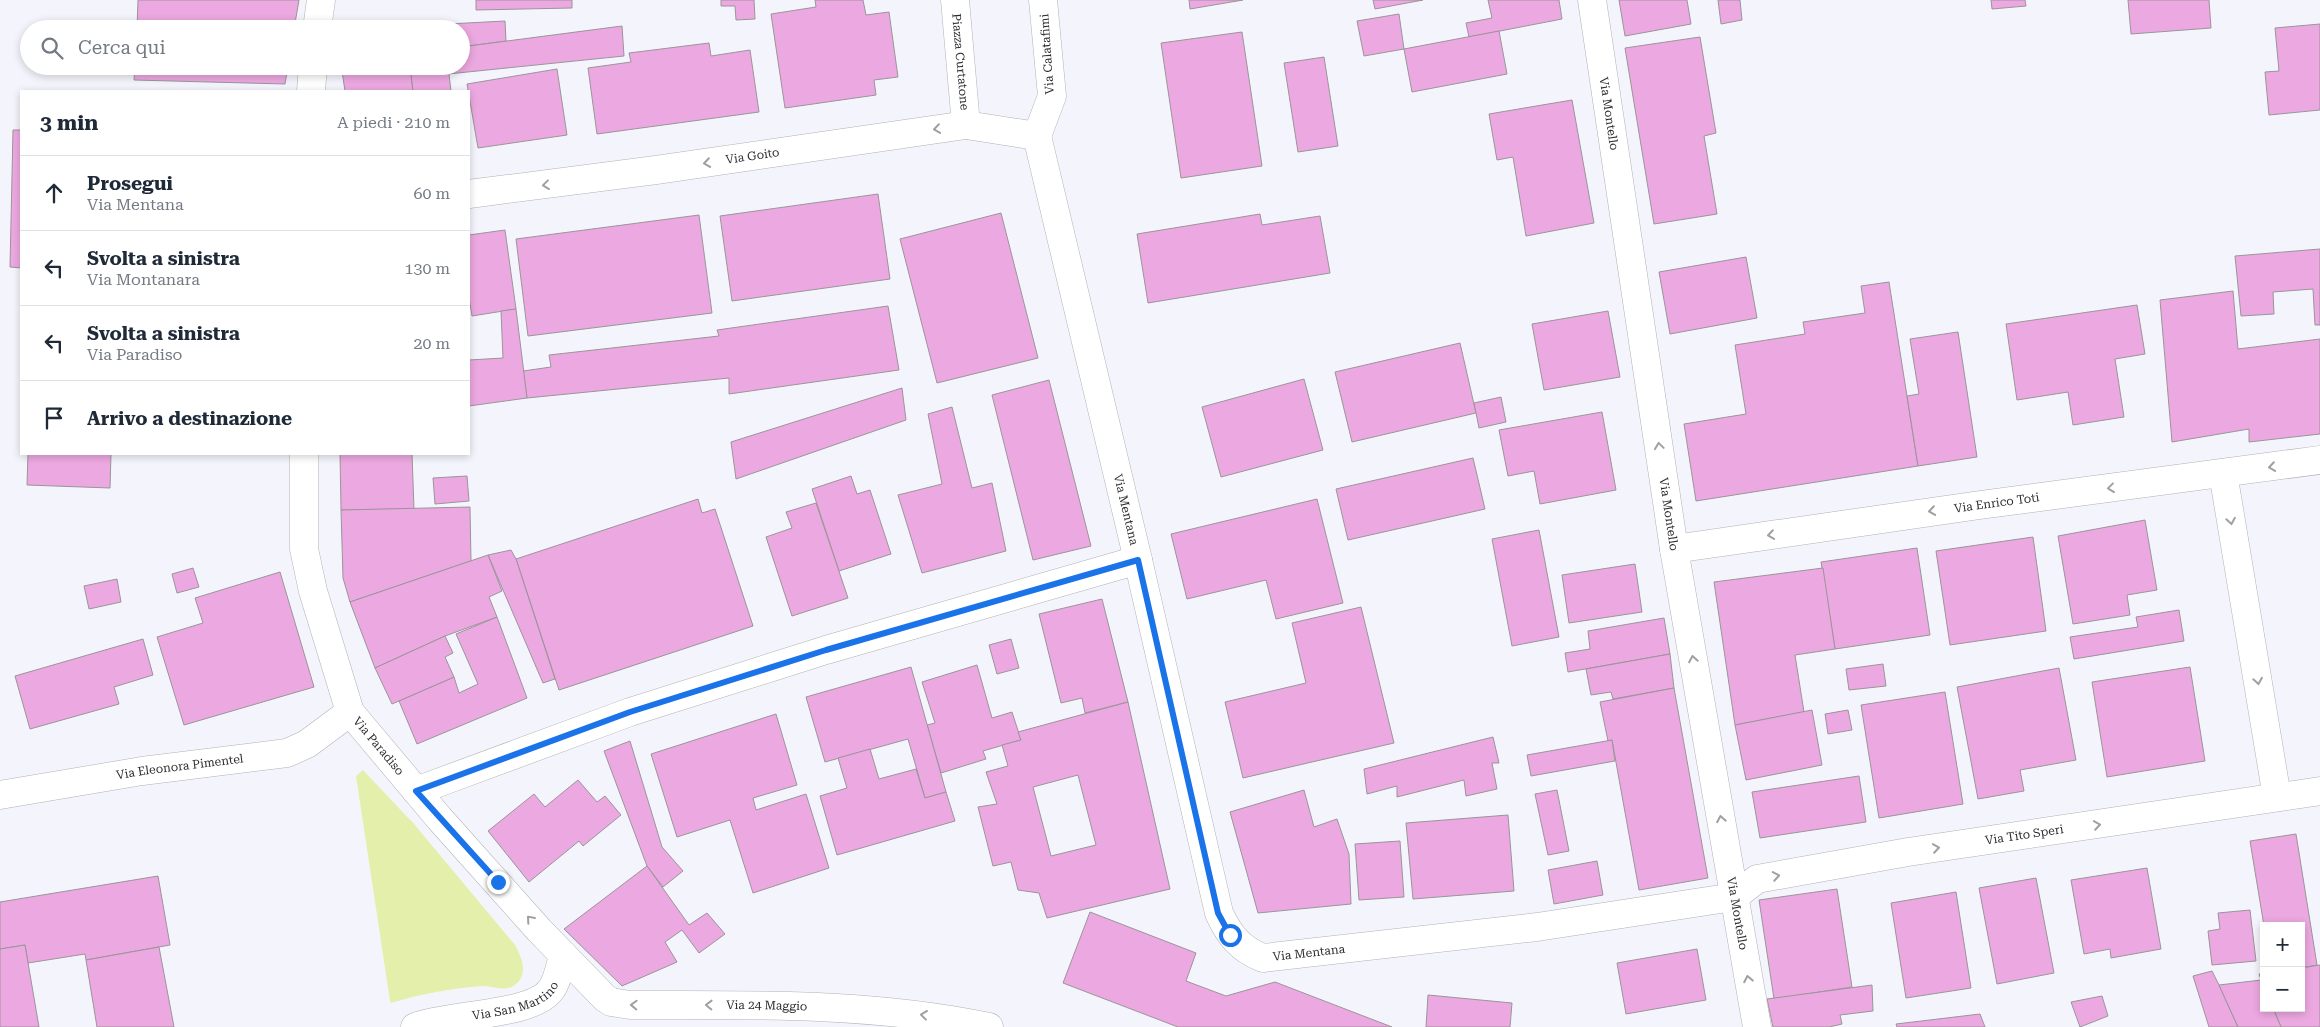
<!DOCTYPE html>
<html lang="it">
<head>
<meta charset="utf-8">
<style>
  :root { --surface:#fff; --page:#f2f2f3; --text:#1f2937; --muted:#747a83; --line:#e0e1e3 }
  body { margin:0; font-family:"Roboto Serif",serif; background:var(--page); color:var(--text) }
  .controls { position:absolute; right:15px; bottom:15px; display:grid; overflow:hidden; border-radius:0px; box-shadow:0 2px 8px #0003 }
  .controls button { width:45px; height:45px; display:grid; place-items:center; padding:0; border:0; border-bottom:1px solid var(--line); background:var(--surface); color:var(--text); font:25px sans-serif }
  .stop { position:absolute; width:15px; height:15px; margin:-11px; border:4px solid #1a73e8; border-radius:50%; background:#fff }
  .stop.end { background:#1a73e8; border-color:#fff; box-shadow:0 1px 5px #0008 }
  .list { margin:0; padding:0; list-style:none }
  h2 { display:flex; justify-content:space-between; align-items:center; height:65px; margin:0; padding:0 20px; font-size:21px }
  h2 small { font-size:16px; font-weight:400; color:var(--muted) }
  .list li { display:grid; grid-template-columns:32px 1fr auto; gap:15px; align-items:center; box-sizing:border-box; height:75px; padding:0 20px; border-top:1px solid var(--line) }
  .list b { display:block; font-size:19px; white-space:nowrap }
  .list p { margin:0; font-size:16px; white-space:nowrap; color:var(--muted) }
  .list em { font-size:16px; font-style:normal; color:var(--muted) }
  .icon { flex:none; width:28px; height:28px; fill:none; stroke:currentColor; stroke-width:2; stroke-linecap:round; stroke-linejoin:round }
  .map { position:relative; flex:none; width:2320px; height:1027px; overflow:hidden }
  .search { position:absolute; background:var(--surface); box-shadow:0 2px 8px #0003; left:20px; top:20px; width:450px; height:55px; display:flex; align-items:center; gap:12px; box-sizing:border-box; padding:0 18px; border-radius:28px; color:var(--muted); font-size:19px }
  .panel { position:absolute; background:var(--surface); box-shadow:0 2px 8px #0003; left:20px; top:90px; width:450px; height:365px; border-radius:0px }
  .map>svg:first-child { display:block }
</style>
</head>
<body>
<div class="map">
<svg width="2320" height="1027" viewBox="0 0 2320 1027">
  <rect width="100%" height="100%" fill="#f4f5fc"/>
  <!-- green -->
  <path fill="#e3efab" d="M363,770L414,824L515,945C521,956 529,973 516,984C506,993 494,986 483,986C452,988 421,994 391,1003L390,1001L356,776Z"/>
  <!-- building -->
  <g fill="#eca8e0" stroke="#9a9599" fill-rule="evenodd">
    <path d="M138,0H299L294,29H137Z"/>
    <path d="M476,0H572V8L476,10Z"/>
    <path d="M721,0H754L755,19L736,20L735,6H721Z"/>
    <path d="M815,0H863L866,15L889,12L898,77L874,80L876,95L785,108L771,14L816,7Z"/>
    <path d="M1189,0H1243L1190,9Z"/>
    <path d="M1373,0H1423L1375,9Z"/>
    <path d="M1488,0H1559L1562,19L1469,37L1466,23L1492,18Z"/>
    <path d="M1619,0H1687L1691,24L1625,36Z"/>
    <path d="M1718,0H1740L1742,20L1721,24Z"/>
    <path d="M1991,0H2025L2026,6L1992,9Z"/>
    <path d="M2128,0H2209L2211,28L2131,34Z"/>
    <path d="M1399,14L1404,49L1364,56L1357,21Z"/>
    <path d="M505,21L506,41L461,47V29H429V25Z"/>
    <path d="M2320,24V110L2269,115L2265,72L2279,71L2275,28Z"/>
    <path d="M622,26L624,56L448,74V66H461V47Z"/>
    <path d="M1499,31L1507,74L1412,92L1404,49Z"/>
    <path d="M1242,32L1262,166L1181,178L1161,43Z"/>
    <path d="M1700,37L1716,133L1704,136L1717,214L1654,224L1625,48Z"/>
    <path d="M709,43L711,56L750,50L759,112L597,134L588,68L631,62L629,53Z"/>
    <path d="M1324,57L1338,146L1298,152L1284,63Z"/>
    <path d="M135,66H288L285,84L134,80Z"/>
    <path d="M371,66H410L413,91H345L342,71Z"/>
    <path d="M410,66H448L451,91H413Z"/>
    <path d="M557,69L567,135L478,148L467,84Z"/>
    <path d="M1572,100L1594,223L1526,236L1513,157L1497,160L1489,114Z"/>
    <path d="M13,130H21V268L10,267Z"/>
    <path d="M878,194L890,279L732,301L720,216Z"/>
    <path d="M1001,213L1038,358L937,383L900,239Z"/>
    <path d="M1260,214L1262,225L1320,216L1330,273L1148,303L1137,234Z"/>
    <path d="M699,215L712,313L528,336L516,239Z"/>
    <path d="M505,230L516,309L472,316L469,297V235Z"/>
    <path d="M2320,249V325H2315L2313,289L2273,292L2274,314L2241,316L2235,256Z"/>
    <path d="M1746,257L1757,318L1670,334L1659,272Z"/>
    <path d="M1889,282L1918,466L1696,501L1684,424L1746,414L1735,345L1805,334L1803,322L1865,313L1861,286Z"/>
    <path d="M2233,291L2238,349L2320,339V434L2249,442V429L2172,442L2160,300Z"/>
    <path d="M2137,305L2145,354L2115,359L2124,417L2073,425L2068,392L2017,400L2006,324Z"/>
    <path d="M888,306L899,370L729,394V378L527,398L523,371L551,367L549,355L719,336L717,330Z"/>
    <path d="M516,309L527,398L469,406V360L503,358L501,311Z"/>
    <path d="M1608,311L1620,377L1544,390L1532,324Z"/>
    <path d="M1958,332L1977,457L1918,466L1907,396L1919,394L1910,339Z"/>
    <path d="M1460,343L1476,413L1352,442L1335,372Z"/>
    <path d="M1304,379L1323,450L1221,477L1202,407Z"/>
    <path d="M1049,380L1091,546L1033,560L992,395Z"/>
    <path d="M902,388L906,420L736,479L731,442Z"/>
    <path d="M1501,397L1506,422L1479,428L1474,403Z"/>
    <path d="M952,407L972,488L992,483L1006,551L922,573L898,495L942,484L928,414Z"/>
    <path d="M1602,412L1616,490L1540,504L1534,471L1508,476L1499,430Z"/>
    <path d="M28,454H111L110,488L27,485Z"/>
    <path d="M340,454H412L414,509L341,510Z"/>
    <path d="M1473,458L1485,509L1348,540L1336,489Z"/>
    <path d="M467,476L469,501L435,504L433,478Z"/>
    <path d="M851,476L857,494L870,490L891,554L839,571L812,489Z"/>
    <path d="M698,499L702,513L715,509L753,626L559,690L516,559Z"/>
    <path d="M1317,499L1343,603L1276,619L1266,580L1187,599L1171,534Z"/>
    <path d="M816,503L848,598L792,616L766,537L792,528L786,512Z"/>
    <path d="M470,507L471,561L350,602L343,578L341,510Z"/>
    <path d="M2145,520L2157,590L2127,595L2130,615L2073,624L2058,536Z"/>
    <path d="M1539,530L1559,637L1512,646L1492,539Z"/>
    <path d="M2033,537L2046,631L1950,645L1936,551Z"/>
    <path d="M1917,548L1930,635L1835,649L1821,562Z"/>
    <path d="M511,550L516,559L555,679L543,683L488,555Z"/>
    <path d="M488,555L502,591L489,597L497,617L445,636L375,668L350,602Z"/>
    <path d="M1635,564L1642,612L1569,623L1562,575Z"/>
    <path d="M193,568L199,587L177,593L172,574Z"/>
    <path d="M1823,568L1835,649L1795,655L1804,712L1735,725L1714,582Z"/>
    <path d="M280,572L314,687L184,725L157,637L203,623L195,598Z"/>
    <path d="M117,579L121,602L89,609L84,586Z"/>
    <path d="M1102,599L1128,702L1085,713L1082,698L1061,703L1039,614Z"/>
    <path d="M1361,607L1394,743L1243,778L1225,702L1306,683L1292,623Z"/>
    <path d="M2179,610L2184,641L2074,659L2070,637L2138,627L2136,617Z"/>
    <path d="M497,617L527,698L417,744L399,701L454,677L459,693L478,684L456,634Z"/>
    <path d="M1664,618L1670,654L1568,672L1565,653L1590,649L1588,631Z"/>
    <path d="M445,636L453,653L445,657L454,677L392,704L375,668Z"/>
    <path d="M143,639L153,675L114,687L119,704L30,729L15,676Z"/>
    <path d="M1011,639L1019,668L997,674L989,645Z"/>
    <path d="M1670,654L1674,688L1613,699L1611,692L1591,695L1586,669Z"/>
    <path d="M1883,664L1886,686L1849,690L1846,669Z"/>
    <path d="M977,665L992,718L1012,712L1021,740L983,751L986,759L941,773L927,725L935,723L922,682Z"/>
    <path d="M911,667L946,792L925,798L908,739L825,762L806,697Z"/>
    <path d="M2190,667L2205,761L2107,777L2092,682Z"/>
    <path d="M2059,668L2076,760L2020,770L2024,791L1978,799L1957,687Z"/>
    <path d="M1674,688L1708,878L1639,890L1612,740L1608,741L1600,702Z"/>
    <path d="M1945,692L1963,804L1879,818L1861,705Z"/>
    <path d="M1128,702L1170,889L1047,918L1039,893L1018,890L1011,862L993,866L978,807L997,804L986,772L1008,766L1002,745L1021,740L1018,732ZM1078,775L1096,845L1051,856L1033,787Z"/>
    <path d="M1812,710L1822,765L1746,780L1735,725Z"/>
    <path d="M1848,710L1852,730L1828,734L1825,714Z"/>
    <path d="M776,714L797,785L753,798L756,810L806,794L829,868L753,893L730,820L677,837L651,754Z"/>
    <path d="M1493,737L1499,763H1492L1497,789L1466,796L1464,780L1397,797V786L1367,794L1364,769Z"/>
    <path d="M1612,740L1615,761L1531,776L1527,755Z"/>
    <path d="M630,741L662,847L683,871L663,887L647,866L604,751Z"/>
    <path d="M870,749L879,779L916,769L925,798L946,792L955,821L837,855L820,796L847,788L838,758Z"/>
    <path d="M1859,776L1866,822L1760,838L1752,792Z"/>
    <path d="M578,780L597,802L605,796L621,815L583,846L579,841L529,882L488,831L534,794L545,807Z"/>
    <path d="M1304,790L1314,827L1337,819L1349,854L1351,904L1258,913L1230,812Z"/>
    <path d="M1557,790L1569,851L1548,855L1535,794Z"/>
    <path d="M1508,815L1514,891L1413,899L1406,823Z"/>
    <path d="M2296,834L2317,965L2301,968V926H2264L2250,841Z"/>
    <path d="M1400,841L1404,897L1359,900L1355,844Z"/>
    <path d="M1597,861L1603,895L1554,904L1548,870Z"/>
    <path d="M647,866L689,925L707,913L725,934L699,953L682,930L665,942L677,962L622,986L564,929Z"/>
    <path d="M2147,868L2161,949L2111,958L2110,949L2084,954L2071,880Z"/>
    <path d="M158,876L170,945L86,960L85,954L28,963L25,945L0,949V902Z"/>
    <path d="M2036,878L2054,973L1997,984L1979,888Z"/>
    <path d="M1837,889L1852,987L1774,999L1759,900Z"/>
    <path d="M1956,892L1971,988L1906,998L1891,903Z"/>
    <path d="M2250,910L2256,961L2212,965L2208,931L2220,929L2218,913Z"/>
    <path d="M1090,912L1196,953L1186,981L1226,996L1275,982L1392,1027H1178L1063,983Z"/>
    <path d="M25,945L39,1027H0V949Z"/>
    <path d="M159,947L174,1027H97L86,960Z"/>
    <path d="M1697,949L1706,1000L1626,1014L1617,963Z"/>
    <path d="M2320,965V1027H2281L2273,1008H2301V968Z"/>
    <path d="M2212,971L2219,985L2238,1027H2209L2193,976Z"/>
    <path d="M2259,974H2264V986L2261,980Z"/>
    <path d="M2261,980L2264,986V1008H2273L2281,1027H2238L2219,985Z"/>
    <path d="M1872,985L1873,1011L1840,1015L1842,1024L1829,1027H1773L1767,999Z"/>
    <path d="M1428,995L1512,1003L1510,1027H1426Z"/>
    <path d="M2102,996L2108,1016L2080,1027L2071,1002Z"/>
    <path d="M1980,1014L1985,1027H1897L1896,1024Z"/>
  </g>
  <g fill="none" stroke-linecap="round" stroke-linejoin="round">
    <!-- minor casing -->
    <g stroke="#b1b1b7" stroke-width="29">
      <g id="minor">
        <path id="s1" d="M955,0L966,125"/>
        <path id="s2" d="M1592,0L1674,549L1757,1027"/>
        <path d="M317,29L321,0"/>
        <path d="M311,91L313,66"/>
        <path id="s3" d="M1037,136L1138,560L1219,913C1229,935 1240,949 1263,958L1537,927L1734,897L1757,879L1908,852L2320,791"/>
        <path d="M1037,136L1052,96L1043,0"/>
        <path id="s4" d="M469,194L656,170L966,125L1037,136"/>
        <path id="s5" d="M304,454V549L313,591L350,712L439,818L539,930L605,998L611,1002L630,1005C749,1005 871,1002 989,1027"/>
        <path d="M2223,473L2277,797"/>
        <path id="s6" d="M1674,549L1980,505L2320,460"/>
        <path d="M416,791L630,712L826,650L1138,560"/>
        <path id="s7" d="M0,795L142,771L287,753L307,744L350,712"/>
        <path id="s8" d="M415,1027C448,1014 530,1016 550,991C558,981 560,966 563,955"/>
      </g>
    </g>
    <!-- minor -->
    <use href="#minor" stroke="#fff" stroke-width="28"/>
  </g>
  <!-- one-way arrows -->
  <defs><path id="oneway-chevron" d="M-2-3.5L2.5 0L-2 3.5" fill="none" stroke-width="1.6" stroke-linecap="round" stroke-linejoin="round" transform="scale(1.25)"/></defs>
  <g stroke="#a0a0a1">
    <use href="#oneway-chevron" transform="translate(937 129) rotate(172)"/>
    <use href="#oneway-chevron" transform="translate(707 163) rotate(172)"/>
    <use href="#oneway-chevron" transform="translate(546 185) rotate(173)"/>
    <use href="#oneway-chevron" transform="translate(1659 446) rotate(-98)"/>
    <use href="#oneway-chevron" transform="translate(2272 467) rotate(172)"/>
    <use href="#oneway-chevron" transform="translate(2111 488) rotate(173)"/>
    <use href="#oneway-chevron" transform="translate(1932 511) rotate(172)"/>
    <use href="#oneway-chevron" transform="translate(2231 521) rotate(81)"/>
    <use href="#oneway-chevron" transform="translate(1771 535) rotate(172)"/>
    <use href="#oneway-chevron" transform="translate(1693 659) rotate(-100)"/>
    <use href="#oneway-chevron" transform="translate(2258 681) rotate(81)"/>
    <use href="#oneway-chevron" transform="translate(1721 819) rotate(-100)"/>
    <use href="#oneway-chevron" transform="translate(2097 825) rotate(-9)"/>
    <use href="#oneway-chevron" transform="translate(1936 848) rotate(-8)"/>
    <use href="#oneway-chevron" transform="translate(1776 876) rotate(-10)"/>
    <use href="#oneway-chevron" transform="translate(530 919) rotate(-131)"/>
    <use href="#oneway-chevron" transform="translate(1748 979) rotate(-101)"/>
    <use href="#oneway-chevron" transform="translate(634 1005) rotate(-178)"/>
    <use href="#oneway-chevron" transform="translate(709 1005) rotate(-179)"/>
    <use href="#oneway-chevron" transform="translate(924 1015) rotate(-173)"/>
  </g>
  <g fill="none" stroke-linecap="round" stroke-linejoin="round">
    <!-- route -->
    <path stroke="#1a73e8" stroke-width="6" d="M498,882L416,791L630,712L826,650L1138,560L1218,913L1230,935"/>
  </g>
  <g text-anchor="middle" stroke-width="4" stroke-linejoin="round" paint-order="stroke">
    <!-- street labels -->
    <g font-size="12" fill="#2c2d2f" stroke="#fff">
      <text transform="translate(1047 54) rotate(-94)" y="4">Via Calatafimi</text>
      <text dy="4" stroke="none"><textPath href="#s1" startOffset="62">Piazza Curtatone</textPath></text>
      <text dy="4" stroke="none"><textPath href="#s2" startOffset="115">Via Montello</textPath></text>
      <text dy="4" stroke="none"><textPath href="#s4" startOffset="286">Via Goito</textPath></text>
      <text dy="4" stroke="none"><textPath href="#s6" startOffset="326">Via Enrico Toti</textPath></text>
      <text dy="4" stroke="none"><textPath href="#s3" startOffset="384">Via Mentana</textPath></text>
      <text dy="4" stroke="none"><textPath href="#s2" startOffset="520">Via Montello</textPath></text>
      <text dy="4" stroke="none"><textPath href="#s5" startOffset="309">Via Paradiso</textPath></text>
      <text dy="4" stroke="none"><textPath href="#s7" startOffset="182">Via Eleonora Pimentel</textPath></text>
      <text dy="4" stroke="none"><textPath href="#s3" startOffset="1638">Via Tito Speri</textPath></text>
      <text dy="4" stroke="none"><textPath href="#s2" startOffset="925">Via Montello</textPath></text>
      <text dy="4" stroke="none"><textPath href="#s3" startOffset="909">Via Mentana</textPath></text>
      <text dy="4" stroke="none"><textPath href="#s8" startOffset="105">Via San Martino</textPath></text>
      <text dy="4" stroke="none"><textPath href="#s5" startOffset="811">Via 24 Maggio</textPath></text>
    </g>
  </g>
</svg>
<div class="controls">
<button>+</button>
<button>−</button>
</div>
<div class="stop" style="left:1230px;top:935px"></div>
<div class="stop end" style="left:498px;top:882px"></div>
<div class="search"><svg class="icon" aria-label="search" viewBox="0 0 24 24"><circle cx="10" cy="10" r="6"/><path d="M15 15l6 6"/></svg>Cerca qui</div>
<section class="panel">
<h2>3 min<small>A piedi · 210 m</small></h2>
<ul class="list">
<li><svg class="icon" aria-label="ahead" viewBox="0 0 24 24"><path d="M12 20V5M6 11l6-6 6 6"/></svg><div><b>Prosegui</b><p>Via Mentana</p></div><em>60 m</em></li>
<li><svg class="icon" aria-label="left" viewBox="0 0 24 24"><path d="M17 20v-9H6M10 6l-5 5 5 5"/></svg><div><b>Svolta a sinistra</b><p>Via Montanara</p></div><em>130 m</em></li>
<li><svg class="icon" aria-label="left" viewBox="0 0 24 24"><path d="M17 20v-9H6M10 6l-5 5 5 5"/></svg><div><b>Svolta a sinistra</b><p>Via Paradiso</p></div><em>20 m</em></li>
<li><svg class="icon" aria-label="arrive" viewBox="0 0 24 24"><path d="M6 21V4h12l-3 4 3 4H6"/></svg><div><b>Arrivo a destinazione</b></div></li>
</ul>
</section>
</div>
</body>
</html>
